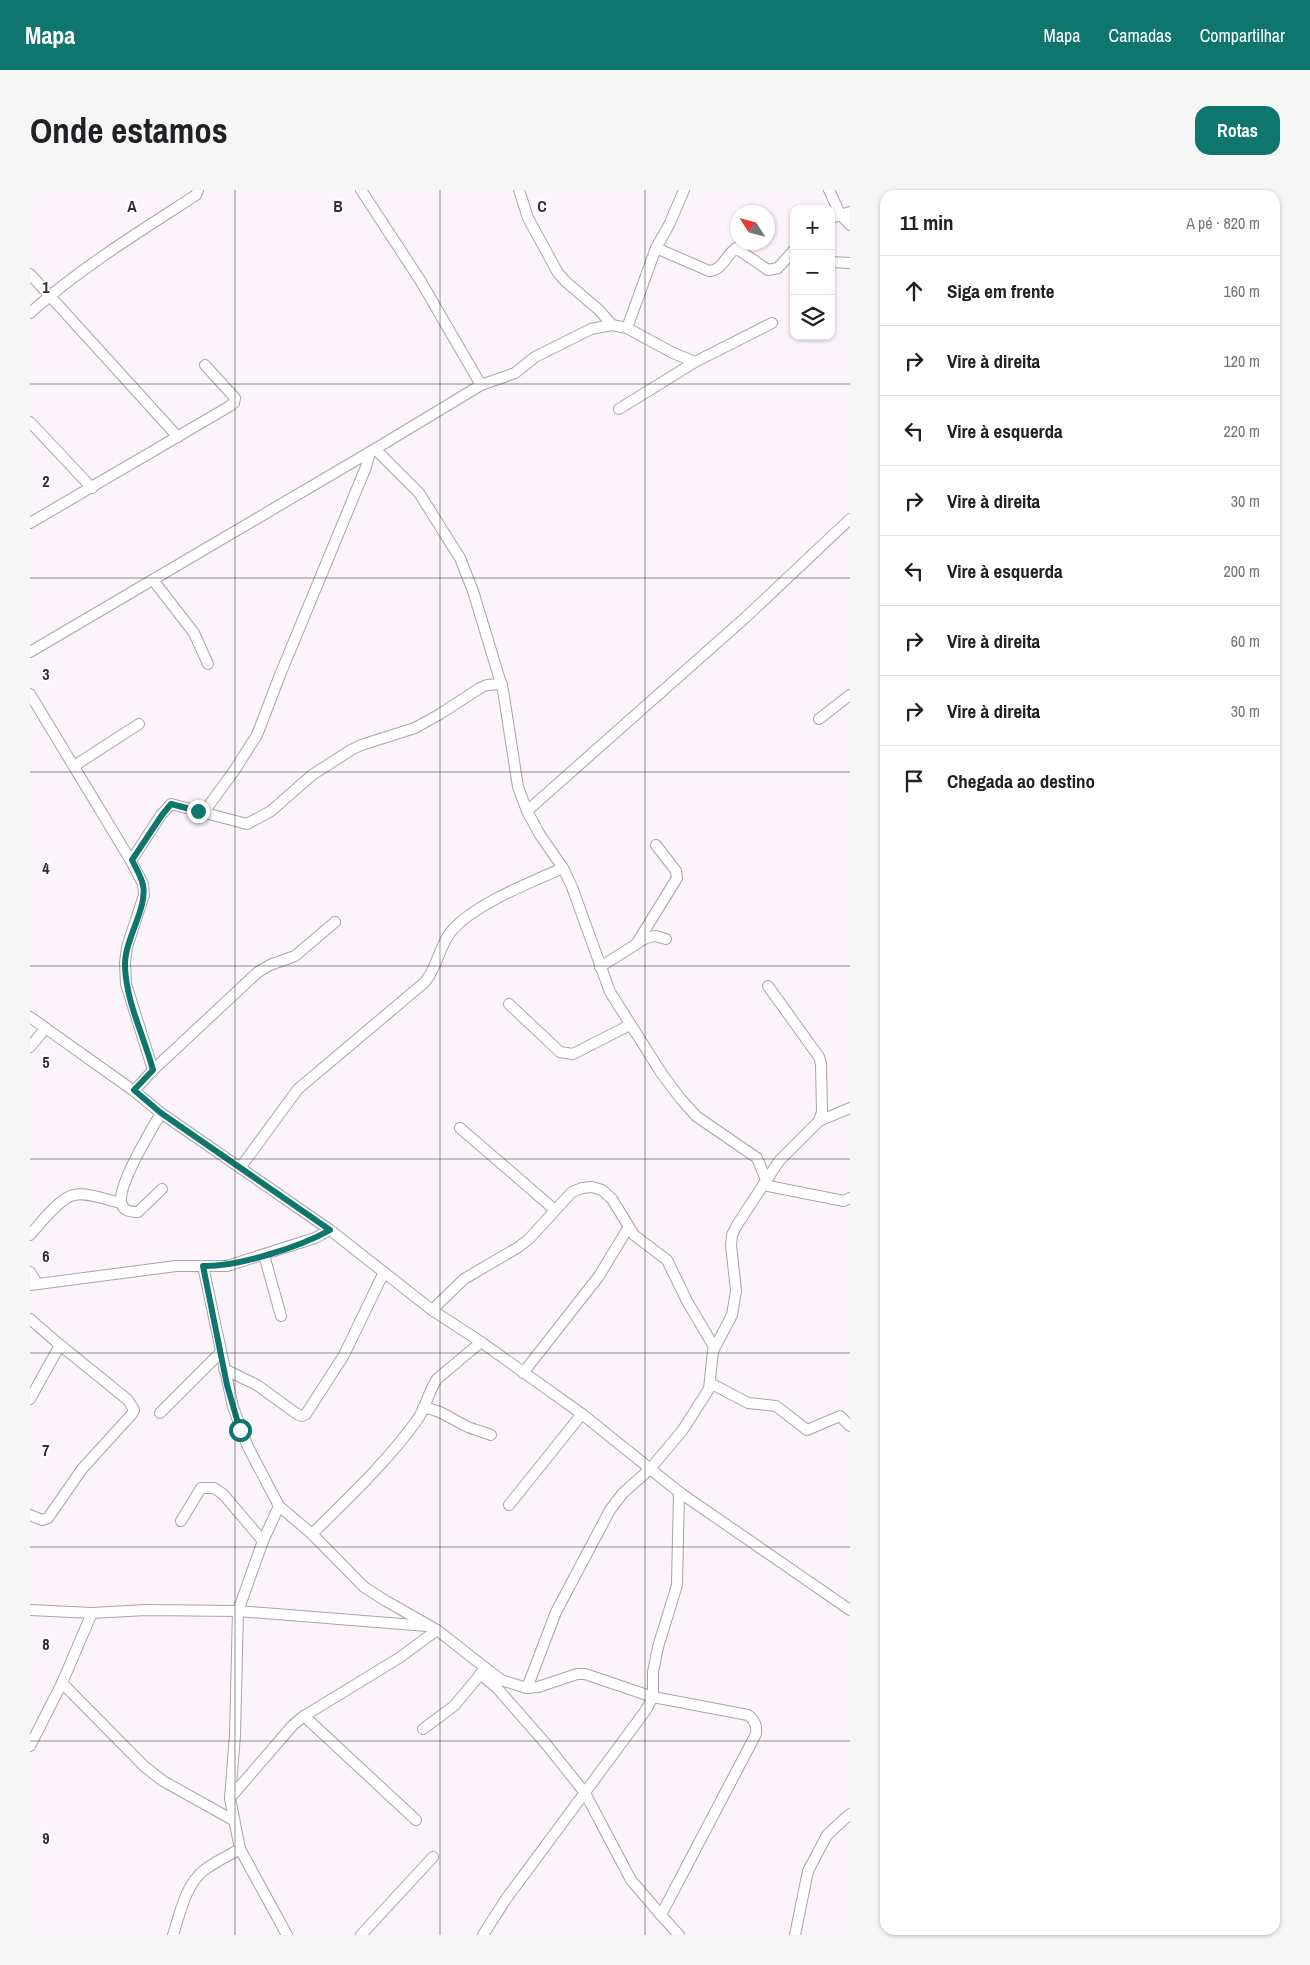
<!DOCTYPE html>
<html lang="pt">
<head>
<meta charset="utf-8">
<style>
  :root { --surface:#fff; --page:#f6f6f6; --text:#202124; --muted:#757577; --line:#e0e0e0; --accent:#0f766e }
  body { margin:0; font-family:"Archivo Narrow",sans-serif; background:var(--page); color:var(--text) }
  .controls { position:absolute; right:15px; top:15px; display:grid; overflow:hidden; border-radius:10px; box-shadow:0 1px 4px #0004 }
  .controls button { width:45px; height:45px; display:grid; place-items:center; padding:0; border:0; border-bottom:1px solid var(--line); background:var(--surface); color:var(--text); font:25px sans-serif }
  .compass { position:absolute; left:700px; top:15px; width:45px; height:45px; border-radius:50%; background:var(--surface); box-shadow:0 1px 4px #0004; rotate:306deg }
  .stop { position:absolute; width:15px; height:15px; margin:-11px; border:4px solid #0f766e; border-radius:50%; background:#fff }
  .stop.end { background:#0f766e; border-color:#fff; box-shadow:0 1px 5px #0008 }
  .list { margin:0; padding:0; list-style:none }
  h2 { display:flex; justify-content:space-between; align-items:center; height:65px; margin:0; padding:0 20px; font-size:21px }
  h2 small { font-size:16px; font-weight:400; color:var(--muted) }
  .list li { display:grid; grid-template-columns:32px 1fr auto; gap:15px; align-items:center; box-sizing:border-box; height:70px; padding:0 20px; border-top:1px solid var(--line) }
  .list b { display:block; font-size:19px; white-space:nowrap }
  .list em { font-size:16px; font-style:normal; color:var(--muted) }
  .icon { flex:none; width:28px; height:28px; fill:none; stroke:currentColor; stroke-width:2; stroke-linecap:round; stroke-linejoin:round }
  .map { position:relative; flex:none; width:820px; height:1745px; overflow:hidden; border-radius:15px }
  header { display:flex; align-items:center; gap:30px; box-sizing:border-box; height:70px; padding:0 25px; background:var(--accent); color:#fff }
  header strong { font-size:24px }
  nav { display:flex; gap:28px; margin-inline-start:auto; font-size:18px }
  .intro { display:flex; align-items:center; justify-content:space-between; box-sizing:border-box; height:120px; padding:0 30px }
  h1 { margin:0; font-size:35px }
  .button { padding:12px 22px; border-radius:15px; background:var(--accent); color:#fff; font-size:18px; font-weight:700 }
  main { display:flex; gap:30px; padding:0 30px }
  aside { flex:1; background:var(--surface); border-radius:15px; box-shadow:0 1px 4px #0004 }
  .map>svg:first-child { display:block }
</style>
</head>
<body>
<header>
<strong>Mapa</strong>
<nav><a>Mapa</a><a>Camadas</a><a>Compartilhar</a></nav>
</header>
<div class="intro"><h1>Onde estamos</h1><a class="button">Rotas</a></div>
<main>
<div class="map">
<svg width="820" height="1745" viewBox="0 0 820 1745">
  <rect width="100%" height="100%" fill="#fbf5fb"/>
  <g fill="none" stroke-linecap="round" stroke-linejoin="round">
    <!-- minor casing -->
    <g stroke="#aaa4aa" stroke-width="12">
      <g id="minor">
        <path d="M331,0L390,90L451,195"/>
        <path d="M489,0L498,28L528,83L535,91L569,120L582,135"/>
        <path d="M799,0L810,24L820,35"/>
        <path d="M801,28L820,22"/>
        <path d="M626,58L679,81C692,81 696,65 706,58L738,80L748,78L764,60"/>
        <path d="M801,72L820,73"/>
        <path d="M0,84L148,247"/>
        <path d="M0,123C50,78 109,42 166,5L168,0"/>
        <path d="M597,138L626,58L639,35L654,0"/>
        <path d="M589,219L665,172"/>
        <path d="M0,232L62,298"/>
        <path d="M345,259L389,303L430,368L443,401L473,500L488,597L497,621L510,645L533,678L542,697L580,802L632,884L650,908L666,926L727,968L736,990"/>
        <path d="M0,333L200,216L204,213L205,208L175,175"/>
        <path d="M123,390L164,443L178,474"/>
        <path d="M0,462L345,259L451,195L485,183L505,167L561,139L582,135L597,138L643,163L665,172L742,133"/>
        <path d="M0,504L101,671L113,694L114,705L97,757L95,773L96,794L123,880L104,901"/>
        <path d="M789,529L820,505"/>
        <path d="M44,576L109,534"/>
        <path d="M497,621L716,427L820,329"/>
        <path d="M174,622L204,581L227,545L250,485L336,277L340,262"/>
        <path d="M101,671L131,625L141,614L217,634L241,621L282,585L321,560L331,555L385,538L410,524L450,498L457,495L472,494"/>
        <path d="M607,753L647,688L646,681L626,655"/>
        <path d="M570,777L616,748L625,746L636,749"/>
        <path d="M479,814L530,862L543,864L600,835"/>
        <path d="M0,827L104,901L131,923L300,1040L402,1120L451,1152L552,1224L649,1302L820,1420"/>
        <path d="M0,857L15,839"/>
        <path d="M123,880L228,782L240,775L265,766L305,732"/>
        <path d="M131,923C121,940 89,993 91,1011C92,1021 100,1022 108,1022L132,999"/>
        <path d="M789,931L820,918"/>
        <path d="M430,938L525,1020"/>
        <path d="M210,978L268,899L395,792C407,777 409,758 420,743C440,716 501,692 533,678"/>
        <path d="M733,995L814,1011L820,1008"/>
        <path d="M0,1045C9,1035 30,1007 44,1005C58,1002 77,1010 91,1013"/>
        <path d="M234,1065L251,1126"/>
        <path d="M173,1076L203,1217L218,1257L249,1316L282,1344L334,1397L356,1411L407,1440L471,1490L497,1498L508,1497L547,1484H555L623,1507L718,1525C725,1531 727,1535 726,1544L631,1725L649,1745"/>
        <path d="M0,1082L7,1093"/>
        <path d="M0,1095L146,1076H197L285,1048L300,1040"/>
        <path d="M402,1120L434,1089L487,1058L498,1050L542,1002L552,998L562,997L572,1000L582,1009L604,1045L637,1070L657,1111L684,1157"/>
        <path d="M0,1129L30,1155L0,1209"/>
        <path d="M194,1179L227,1195L267,1224L272,1226L276,1224L314,1165L354,1082"/>
        <path d="M493,1183L569,1086L598,1038"/>
        <path d="M680,1193L718,1213L746,1216L777,1240L810,1226L820,1236"/>
        <path d="M393,1218C411,1219 422,1230 438,1237C445,1240 454,1242 461,1245"/>
        <path d="M130,1223L190,1163"/>
        <path d="M479,1315L552,1224"/>
        <path d="M249,1316L233,1351L208,1421L205,1545L200,1608L210,1659L257,1745"/>
        <path d="M0,1325L12,1330L18,1328L52,1279L102,1224L104,1220L98,1210L30,1155"/>
        <path d="M151,1331L171,1298H184L193,1304L233,1351"/>
        <path d="M282,1344C318,1308 357,1272 387,1230C396,1218 398,1202 407,1189L451,1152"/>
        <path d="M0,1420L62,1423L116,1420L208,1421L397,1436"/>
        <path d="M450,1484L467,1498L516,1554L555,1603L601,1690L631,1725"/>
        <path d="M32,1493L115,1577L133,1591L203,1630"/>
        <path d="M497,1498L526,1422L580,1320L593,1303L620,1279L652,1241L679,1199L683,1161L702,1125L706,1101L701,1055L702,1045L707,1035L749,971L789,931L792,922L791,874L789,867L738,796"/>
        <path d="M274,1526L386,1630"/>
        <path d="M393,1539L424,1516L454,1480"/>
        <path d="M0,1556L32,1493L62,1423"/>
        <path d="M200,1608L263,1535L274,1526L369,1468L407,1440"/>
        <path d="M143,1745C150,1724 155,1696 173,1681C184,1672 198,1666 210,1659"/>
        <path d="M331,1745L403,1667"/>
        <path d="M453,1745L476,1709L616,1520L623,1507V1482L628,1457L647,1395L649,1302"/>
        <path d="M765,1745L778,1681L797,1645L820,1624"/>
      </g>
    </g>
    <!-- minor -->
    <use href="#minor" stroke="#fff" stroke-width="10"/>
  </g>
  <g fill="none" stroke-linecap="round" stroke-linejoin="round">
    <!-- route -->
    <path stroke="#0f766e" stroke-width="6" d="M168,621L141,614L132,625L102,670C106,678 111,686 113,695C118,718 94,750 95,776C96,812 114,846 123,880L104,900L131,923L300,1040C270,1057 207,1077 173,1076L197,1195L210,1240"/>
  </g>
  <!-- grid -->
  <path fill="none" stroke="#322f32" stroke-width="1" stroke-opacity="0.55" d="M205,0V1745M410,0V1745M615,0V1745M0,194H820M0,388H820M0,582H820M0,776H820M0,969H820M0,1163H820M0,1357H820M0,1551H820"/>
  <g font-size="16" text-anchor="middle" font-weight="bold" fill="#322f32" stroke="#fff" stroke-width="4" stroke-linejoin="round" paint-order="stroke">
    <text x="102" y="22">A</text>
    <text x="308" y="22">B</text>
    <text x="512" y="22">C</text>
    <text x="16" y="103">1</text>
    <text x="16" y="297">2</text>
    <text x="16" y="490">3</text>
    <text x="16" y="684">4</text>
    <text x="16" y="878">5</text>
    <text x="16" y="1072">6</text>
    <text x="16" y="1266">7</text>
    <text x="16" y="1460">8</text>
    <text x="16" y="1654">9</text>
  </g>
</svg>
<div class="controls">
<button>+</button>
<button>−</button>
<button><svg class="icon" aria-label="layers" viewBox="0 0 24 24"><path d="M12 4l9 5-9 5-9-5zM3 14l9 5 9-5"/></svg></button>
</div>
<svg class="compass" viewBox="-18 -18 36 36"><path d="M0-13l5 13h-10z" fill="#e53935"/><path d="M0 13l5-13h-10z" fill="#757577"/></svg>
<div class="stop" style="left:210px;top:1240px"></div>
<div class="stop end" style="left:168px;top:621px"></div>
</div>
<aside>
<h2>11 min<small>A pé · 820 m</small></h2>
<ul class="list">
<li><svg class="icon" aria-label="ahead" viewBox="0 0 24 24"><path d="M12 20V5M6 11l6-6 6 6"/></svg><div><b>Siga em frente</b></div><em>160 m</em></li>
<li><svg class="icon" aria-label="right" viewBox="0 0 24 24"><path d="M7 20v-9h11M14 6l5 5-5 5"/></svg><div><b>Vire à direita</b></div><em>120 m</em></li>
<li><svg class="icon" aria-label="left" viewBox="0 0 24 24"><path d="M17 20v-9H6M10 6l-5 5 5 5"/></svg><div><b>Vire à esquerda</b></div><em>220 m</em></li>
<li><svg class="icon" aria-label="right" viewBox="0 0 24 24"><path d="M7 20v-9h11M14 6l5 5-5 5"/></svg><div><b>Vire à direita</b></div><em>30 m</em></li>
<li><svg class="icon" aria-label="left" viewBox="0 0 24 24"><path d="M17 20v-9H6M10 6l-5 5 5 5"/></svg><div><b>Vire à esquerda</b></div><em>200 m</em></li>
<li><svg class="icon" aria-label="right" viewBox="0 0 24 24"><path d="M7 20v-9h11M14 6l5 5-5 5"/></svg><div><b>Vire à direita</b></div><em>60 m</em></li>
<li><svg class="icon" aria-label="right" viewBox="0 0 24 24"><path d="M7 20v-9h11M14 6l5 5-5 5"/></svg><div><b>Vire à direita</b></div><em>30 m</em></li>
<li><svg class="icon" aria-label="arrive" viewBox="0 0 24 24"><path d="M6 21V4h12l-3 4 3 4H6"/></svg><div><b>Chegada ao destino</b></div></li>
</ul>
</aside>
</main>
</body>
</html>
